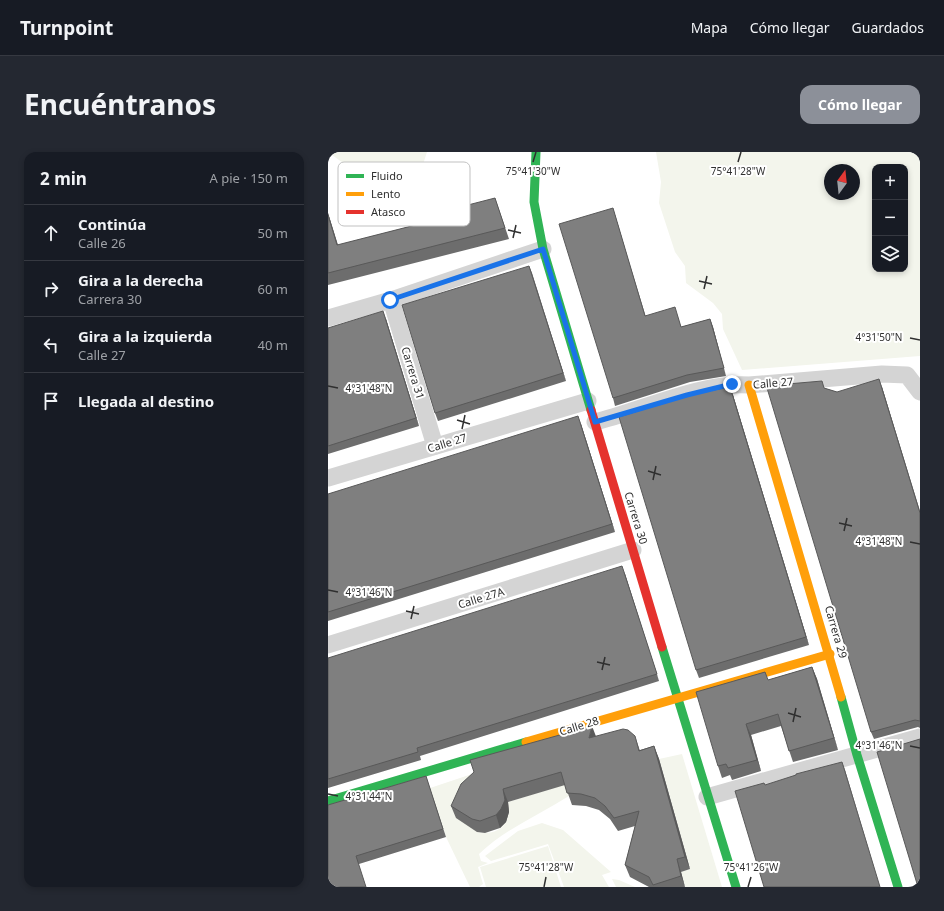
<!DOCTYPE html>
<html lang="es">
<head>
<meta charset="utf-8">
<style>
  :root { --surface:#171b24; --page:#242831; --text:#f1f3f6; --muted:#9ea1a6; --line:#363941; --accent:#8c9099 }
  body { margin:0; font-family:"Noto Sans",sans-serif; background:var(--page); color:var(--text) }
  .controls { position:absolute; right:12px; top:12px; display:grid; overflow:hidden; border-radius:8px; box-shadow:0 2px 6px #0003 }
  .controls button { width:36px; height:36px; display:grid; place-items:center; padding:0; border:0; border-bottom:1px solid var(--line); background:var(--surface); color:var(--text); font:20px sans-serif }
  .compass { position:absolute; left:496px; top:12px; width:36px; height:36px; border-radius:50%; background:var(--surface); box-shadow:0 2px 6px #0003; rotate:15deg }
  .stop { position:absolute; width:12px; height:12px; margin:-9px; border:3px solid #1a73e8; border-radius:50%; background:#fff }
  .stop.end { background:#1a73e8; border-color:#fff; box-shadow:0 1px 4px #0008 }
  .list { margin:0; padding:0; list-style:none }
  h2 { display:flex; justify-content:space-between; align-items:center; height:52px; margin:0; padding:0 16px; font-size:17px }
  h2 small { font-size:13px; font-weight:400; color:var(--muted) }
  .list li { display:grid; grid-template-columns:26px 1fr auto; gap:12px; align-items:center; box-sizing:border-box; height:56px; padding:0 16px; border-top:1px solid var(--line) }
  .list b { display:block; font-size:15px; white-space:nowrap }
  .list p { margin:0; font-size:13px; white-space:nowrap; color:var(--muted) }
  .list em { font-size:13px; font-style:normal; color:var(--muted) }
  .icon { flex:none; width:22px; height:22px; fill:none; stroke:currentColor; stroke-width:2; stroke-linecap:round; stroke-linejoin:round }
  .map { position:relative; flex:none; width:592px; height:735px; overflow:hidden; border-radius:12px }
  header { display:flex; align-items:center; gap:24px; box-sizing:border-box; height:56px; padding:0 20px; background:var(--surface); border-bottom:1px solid var(--line) }
  header strong { font-size:19px }
  nav { display:flex; gap:22px; margin-inline-start:auto; font-size:14px }
  .intro { display:flex; align-items:center; justify-content:space-between; box-sizing:border-box; height:96px; padding:0 24px }
  h1 { margin:0; font-size:28px }
  .button { padding:10px 18px; border-radius:12px; background:var(--accent); color:#fff; font-size:14px; font-weight:700 }
  main { display:flex; gap:24px; padding:0 24px }
  aside { flex:1; background:var(--surface); border-radius:12px; box-shadow:0 2px 6px #0003 }
  .map>svg:first-child { display:block }
</style>
</head>
<body>
<header>
<strong>Turnpoint</strong>
<nav><a>Mapa</a><a>Cómo llegar</a><a>Guardados</a></nav>
</header>
<div class="intro"><h1>Encuéntranos</h1><a class="button">Cómo llegar</a></div>
<main>
<aside>
<h2>2 min<small>A pie · 150 m</small></h2>
<ul class="list">
<li><svg class="icon" aria-label="ahead" viewBox="0 0 24 24"><path d="M12 20V5M6 11l6-6 6 6"/></svg><div><b>Continúa</b><p>Calle 26</p></div><em>50 m</em></li>
<li><svg class="icon" aria-label="right" viewBox="0 0 24 24"><path d="M7 20v-9h11M14 6l5 5-5 5"/></svg><div><b>Gira a la derecha</b><p>Carrera 30</p></div><em>60 m</em></li>
<li><svg class="icon" aria-label="left" viewBox="0 0 24 24"><path d="M17 20v-9H6M10 6l-5 5 5 5"/></svg><div><b>Gira a la izquierda</b><p>Calle 27</p></div><em>40 m</em></li>
<li><svg class="icon" aria-label="arrive" viewBox="0 0 24 24"><path d="M6 21V4h12l-3 4 3 4H6"/></svg><div><b>Llegada al destino</b></div></li>
</ul>
</aside>
<div class="map">
<svg width="592" height="735" viewBox="0 0 592 735">
  <rect width="100%" height="100%" fill="#fff"/>
  <!-- green -->
  <g fill="#f3f5ec" fill-rule="evenodd">
    <path d="M0,0H99L88,34L103,75Z"/>
    <path d="M328,0H592V204L414,218L395,177L394,162L385,151L358,131L357,114L347,100L331,51L333,30ZM547,15H577V117H547ZM502,18H526V42H502Z"/>
    <path d="M354,602L394,735H357L353,720L362,717L331,607Z"/>
    <path d="M147,621L149,680C171,684 183,672 180,650L238,632L241,644C211,663 177,677 151,702L153,709L160,711L150,715L155,732L151,735H142L118,685L102,636Z"/>
    <path d="M214,671L235,678L283,720L274,723L281,735H236L220,692L163,709L157,704L190,679Z"/>
    <path d="M220,694L233,735H158L152,715Z"/>
    <path d="M284,727L291,728L307,735H288Z"/>
  </g>
  <g fill="none" stroke-linecap="round" stroke-linejoin="round">
    <!-- street -->
    <g stroke="#d4d4d4" stroke-width="17">
      <path d="M63,148L107,294"/>
      <path d="M0,166L63,148L215,97"/>
      <path d="M267,270C312,259 377,229 421,233L554,222L579,223L592,240"/>
      <path d="M0,326L260,249"/>
      <path d="M0,493L305,398"/>
      <path d="M379,645L592,585"/>
    </g>
    <!-- fast -->
    <g stroke="#30b455" stroke-width="9">
      <path d="M208,0L206,50L215,97L263,258"/>
      <path d="M334,495L408,735"/>
      <path d="M513,545L529,603L570,735"/>
      <path d="M0,649L198,590"/>
    </g>
    <!-- slow -->
    <g stroke="#ff9f0a" stroke-width="9">
      <path d="M421,233L513,545"/>
      <path d="M198,590L502,502"/>
    </g>
    <!-- jam -->
    <path stroke="#e5322d" stroke-width="9" d="M263,258L334,495"/>
  </g>
  <!-- wall -->
  <g fill="#6d6d6d">
    <path d="M167,46L181,87L0,133V61L10,93L111,67Z"/>
    <path d="M285,56L317,164L349,163L353,175L382,167L385,175L398,224L362,230L287,254L285,246Z"/>
    <path d="M201,114L238,229L110,269L107,261Z"/>
    <path d="M58,167L91,274L0,302V176Z"/>
    <path d="M554,235L592,359V576L590,575L546,587L543,580L496,236L509,240Z"/>
    <path d="M405,243L481,493L371,526L368,518Z"/>
    <path d="M253,272L287,380L0,469V342Z"/>
    <path d="M297,422L331,529L92,604L93,608L0,636V506Z"/>
    <path d="M484,515L489,527L510,598L465,610L453,574L423,583L433,619L404,628L402,623L394,626L390,614L440,528Z"/>
    <path d="M268,584L312,598L326,594L331,607L362,717L353,720L357,735H321L302,725L297,713L307,674L290,679L282,667L271,658L258,654L244,653L237,633L180,650L181,660L178,670L172,676L157,681L149,680L128,666L123,654Z"/>
    <path d="M98,624L118,685L31,712L0,735Z"/>
  </g>
  <!-- shaded-wall -->
  <g fill="#595959">
    <path d="M285,56L287,64L320,172L317,164Z"/>
    <path d="M0,61L13,104L9,93L0,63Z"/>
    <path d="M201,114L204,121L238,229L235,221Z"/>
    <path d="M55,159L58,167L91,274L88,266Z"/>
    <path d="M382,167L385,175L398,224L396,216Z"/>
    <path d="M551,227L554,235L592,361Z"/>
    <path d="M402,235L405,243L481,493L478,485Z"/>
    <path d="M250,264L253,272L287,380L284,372Z"/>
    <path d="M294,414L297,422L331,529L329,522Z"/>
    <path d="M484,515L489,527L510,598L506,586Z"/>
    <path d="M418,572L423,583L433,619L429,608Z"/>
    <path d="M264,574L269,587L261,586Z"/>
    <path d="M307,584L311,596L315,611L311,599Z"/>
    <path d="M326,594L331,607L362,717L357,705Z"/>
    <path d="M514,610L517,618L552,735Z"/>
    <path d="M175,637L180,650L181,660L178,670L172,676L168,663Z"/>
    <path d="M349,707L353,720L357,735L353,724Z"/>
  </g>
  <!-- building -->
  <g fill="#7f7f7f" stroke="#595959">
    <path d="M167,46L177,76L0,121V63L9,93L111,67L109,61Z"/>
    <path d="M285,56L317,164L347,155L353,175L382,167L396,216L359,223L285,246L231,72Z"/>
    <path d="M201,114L235,221L107,261L74,153Z"/>
    <path d="M55,159L88,266L0,294V176Z"/>
    <path d="M551,227L592,361V569L587,568L543,580L439,236L448,233L494,229L496,236L509,240Z"/>
    <path d="M402,235L478,485L368,518L291,265L364,242Z"/>
    <path d="M250,264L284,372L0,460V342Z"/>
    <path d="M294,414L329,522L89,596L90,600L0,627V506Z"/>
    <path d="M484,515L506,586L461,599L450,562L418,572L429,608L400,616L398,612L390,614L368,540L437,520L440,528Z"/>
    <path d="M264,574L261,586L295,577L300,578L307,584L311,599L326,594L357,705L349,707L353,724L325,733L321,725L297,713L311,659L286,666L277,654L267,646L253,642L239,641L233,620L175,637L177,648L173,657L168,663L152,669L144,667L123,654L133,632L146,620L142,608Z"/>
    <path d="M592,587V735H590L549,600Z"/>
    <path d="M514,610L552,735H436L407,639L436,631L437,633L468,623V622Z"/>
    <path d="M98,624L115,677L28,704L38,735H0V653Z"/>
  </g>
  <g fill="none" stroke-linecap="round" stroke-linejoin="round">
    <!-- route -->
    <path stroke="#1a73e8" stroke-width="5" d="M62,148L215,97L267,270L359,243L404,232"/>
  </g>
  <!-- ticks -->
  <path fill="none" stroke="#2f2f2f" stroke-width="1.5" d="M205,10L208,0M410,10L413,0M180,78L193,81M185,86L188,73M371,129L384,132M376,137L379,124M582,186L592,188M0,234L10,236M129,268L142,272M134,277L137,263M320,319L333,323M325,328L328,314M511,371L524,374M516,379L519,366M582,390L592,392M0,438L10,440M78,459L91,462M83,467L86,454M269,510L282,513M274,518L277,505M460,561L473,565M465,570L468,556M582,594L592,596M0,642L10,644M216,735L218,725M420,735L423,725"/>
  <g text-anchor="middle" stroke-width="4" stroke-linejoin="round" paint-order="stroke">
    <!-- street labels -->
    <g font-size="11" fill="#2f2f2f" stroke="#fff">
      <text transform="translate(85 221) rotate(73)" y="4">Carrera 31</text>
      <text transform="translate(445 231) rotate(-5)" y="4">Calle 27</text>
      <text transform="translate(119 291) rotate(-17)" y="4">Calle 27</text>
      <text transform="translate(308 366) rotate(73)" y="4">Carrera 30</text>
      <text transform="translate(153 446) rotate(-17)" y="4">Calle 27A</text>
      <text transform="translate(508 480) rotate(74)" y="4">Carrera 29</text>
      <text transform="translate(251 574) rotate(-17)" y="4">Calle 28</text>
    </g>
  </g>
  <!-- legend -->
  <rect x="10" y="10" width="132" height="64" rx="6" fill="#fff" stroke="#c1c1c1" stroke-width="1"/>
  <rect x="18" y="22" width="18" height="4" fill="#30b455"/>
  <rect x="18" y="40" width="18" height="4" fill="#ff9f0a"/>
  <rect x="18" y="58" width="18" height="4" fill="#e5322d"/>
  <g font-size="11" fill="#2f2f2f">
    <text x="43" y="28">Fluido</text>
    <text x="43" y="46">Lento</text>
    <text x="43" y="64">Atasco</text>
  </g>
  <g font-size="10" text-anchor="middle" fill="#2f2f2f" stroke="#fff" stroke-width="4" stroke-linejoin="round" paint-order="stroke">
    <text x="205" y="23">75°41'30"W</text>
    <text x="410" y="23">75°41'28"W</text>
    <text x="551" y="189">4°31'50"N</text>
    <text x="41" y="240">4°31'48"N</text>
    <text x="551" y="393">4°31'48"N</text>
    <text x="41" y="444">4°31'46"N</text>
    <text x="551" y="597">4°31'46"N</text>
    <text x="41" y="648">4°31'44"N</text>
    <text x="218" y="719">75°41'28"W</text>
    <text x="423" y="719">75°41'26"W</text>
  </g>
</svg>
<div class="controls">
<button>+</button>
<button>−</button>
<button><svg class="icon" aria-label="layers" viewBox="0 0 24 24"><path d="M12 4l9 5-9 5-9-5zM3 14l9 5 9-5"/></svg></button>
</div>
<svg class="compass" viewBox="-18 -18 36 36"><path d="M0-13l5 13h-10z" fill="#e53935"/><path d="M0 13l5-13h-10z" fill="#9ea1a6"/></svg>
<div class="stop" style="left:62px;top:148px"></div>
<div class="stop end" style="left:404px;top:232px"></div>
</div>
</main>
</body>
</html>
